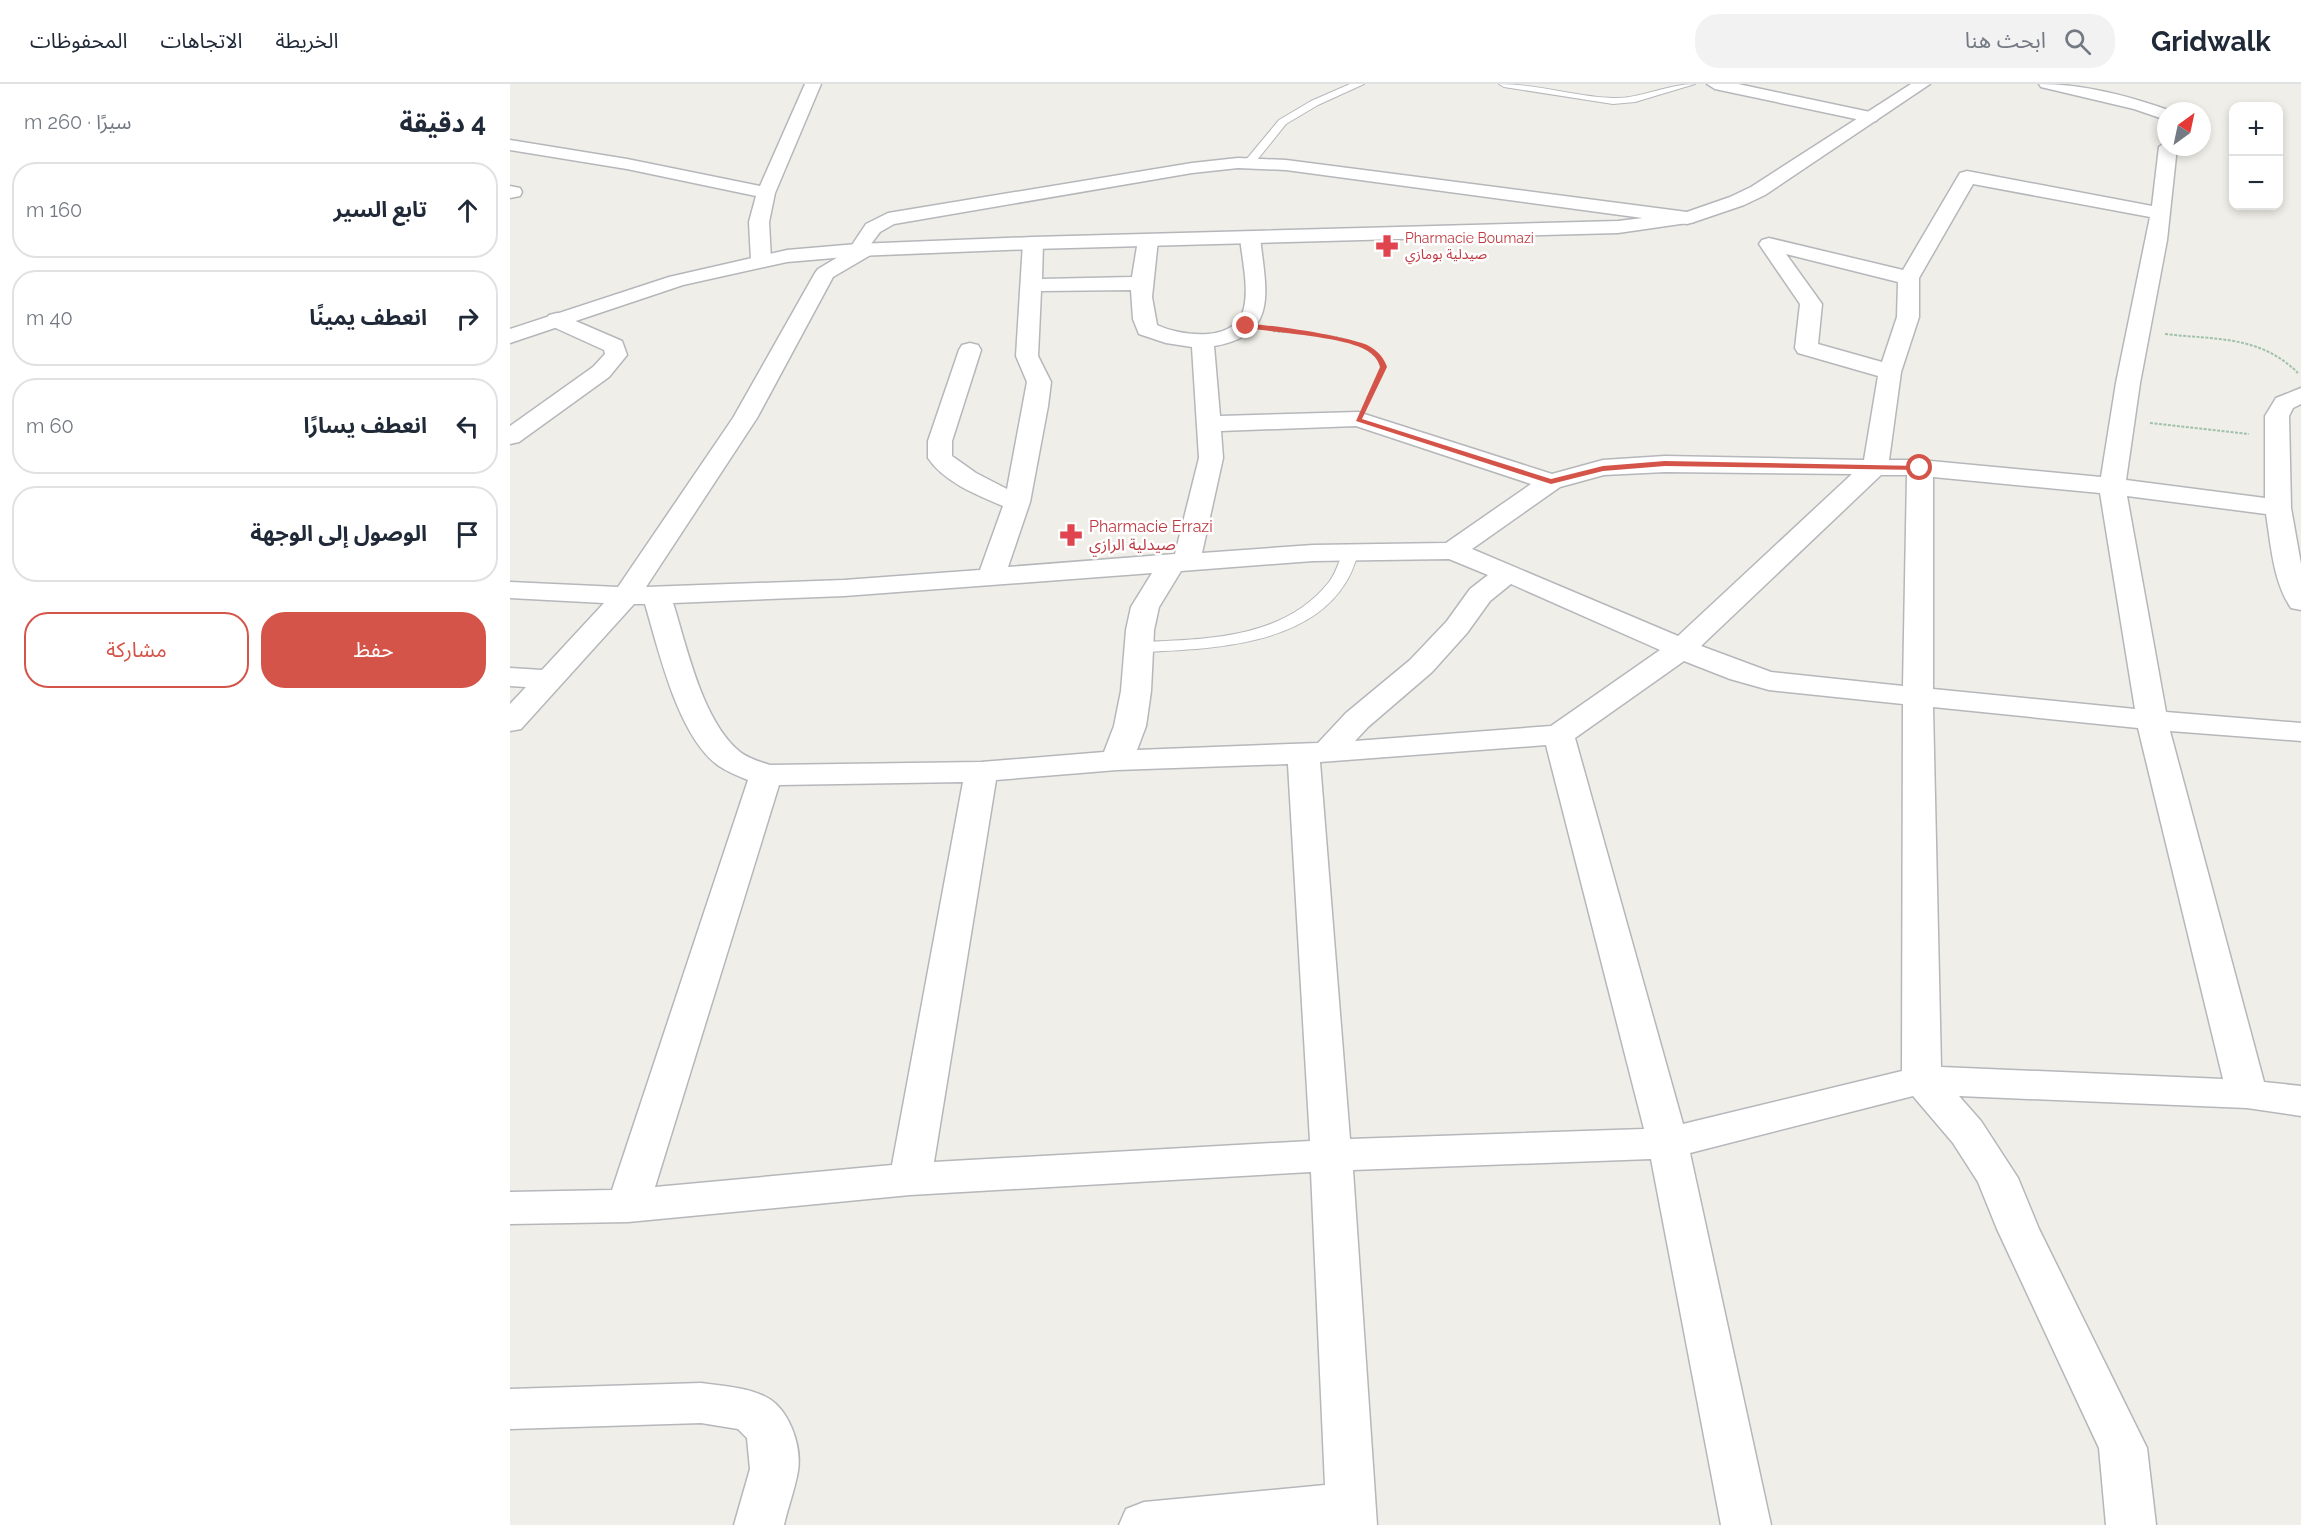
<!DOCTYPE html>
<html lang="ar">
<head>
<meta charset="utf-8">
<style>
  :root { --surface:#fff; --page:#f2f2f3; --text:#1f2937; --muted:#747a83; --line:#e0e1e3; --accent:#d55449 }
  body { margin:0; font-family:Raleway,"Noto Sans Arabic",sans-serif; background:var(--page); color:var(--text); direction:rtl }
  .controls { position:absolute; right:18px; top:18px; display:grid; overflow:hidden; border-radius:12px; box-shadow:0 3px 9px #0003 }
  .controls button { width:54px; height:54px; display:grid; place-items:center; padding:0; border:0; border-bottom:2px solid var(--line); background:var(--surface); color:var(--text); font:30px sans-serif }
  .compass { position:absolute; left:1647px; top:18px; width:54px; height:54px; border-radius:50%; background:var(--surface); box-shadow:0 3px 9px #0003; rotate:33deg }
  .stop { position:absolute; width:18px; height:18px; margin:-14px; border:4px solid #d55449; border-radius:50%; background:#fff }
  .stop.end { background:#d55449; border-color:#fff; box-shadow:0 2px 6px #0008 }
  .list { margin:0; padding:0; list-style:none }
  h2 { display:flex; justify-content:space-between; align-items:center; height:78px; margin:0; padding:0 24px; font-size:26px }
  h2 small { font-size:20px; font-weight:400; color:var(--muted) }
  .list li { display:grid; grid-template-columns:39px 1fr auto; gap:18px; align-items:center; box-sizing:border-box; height:96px; margin:0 12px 12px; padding:0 12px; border:2px solid var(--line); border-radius:24px }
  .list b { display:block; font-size:22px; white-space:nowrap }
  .list em { font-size:20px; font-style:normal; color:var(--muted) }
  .actions { display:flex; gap:12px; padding:18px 24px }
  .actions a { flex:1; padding:14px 0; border:2px solid var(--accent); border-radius:24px; text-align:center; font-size:21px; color:var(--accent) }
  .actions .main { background:var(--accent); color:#fff }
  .icon { flex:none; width:33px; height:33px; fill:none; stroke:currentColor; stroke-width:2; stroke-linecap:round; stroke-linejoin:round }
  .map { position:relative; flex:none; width:1791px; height:1441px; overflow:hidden; direction:ltr }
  header { display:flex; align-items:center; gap:36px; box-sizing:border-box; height:84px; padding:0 30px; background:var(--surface); border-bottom:2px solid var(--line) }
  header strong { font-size:28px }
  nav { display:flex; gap:33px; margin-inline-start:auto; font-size:21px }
  .search { width:420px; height:54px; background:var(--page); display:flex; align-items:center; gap:15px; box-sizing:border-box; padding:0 21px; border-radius:24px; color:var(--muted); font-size:22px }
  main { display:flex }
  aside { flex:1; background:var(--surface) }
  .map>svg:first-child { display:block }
</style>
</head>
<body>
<header>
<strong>Gridwalk</strong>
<div class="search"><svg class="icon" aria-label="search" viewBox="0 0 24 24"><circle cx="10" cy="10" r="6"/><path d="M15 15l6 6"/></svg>ابحث هنا</div>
<nav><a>الخريطة</a><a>الاتجاهات</a><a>المحفوظات</a></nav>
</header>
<main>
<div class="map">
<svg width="1791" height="1441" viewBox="0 0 1791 1441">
  <rect width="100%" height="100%" fill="#efeee8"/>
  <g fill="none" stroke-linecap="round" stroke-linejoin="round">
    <!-- service casing -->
    <g stroke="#b5b7bb" stroke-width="2">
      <g id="service">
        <path d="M840,0H854L808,21L776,40L743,81H735V77L769,36L801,17Z"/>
        <path d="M989,0C1028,0 1066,13 1103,14C1131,15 1157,0 1185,0L1125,18L1103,20L994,3Z"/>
        <path d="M841,463L849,468C845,478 842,489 836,498C797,563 697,565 630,568L624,567L621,563L624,559L630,558C697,555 774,555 819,498C827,488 829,475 835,465Z"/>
      </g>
    </g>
    <!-- minor casing -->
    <g stroke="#b5b7bb" stroke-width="3">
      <g id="minor">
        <path d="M295,0H311L265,109L259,138L261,176L258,180H244L241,176L239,138L246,112L117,85L0,66V56L117,75L250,102Z"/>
        <path d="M1197,0H1228L1360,28L1366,29L1369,33L1366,37L1360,38L1205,5Z"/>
        <path d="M1529,0C1574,0 1619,12 1661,27H1656V36L1624,25L1531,3Z"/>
        <path d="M1656,58V63H1667L1657,156L1630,299L1616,396L1755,414V332L1766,314L1791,304V320L1783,324L1779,332L1781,424L1791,480V526L1781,524C1763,497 1761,461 1756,430L1617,412L1656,628L1791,639V657L1660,647L1754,998L1791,1002V1032L1737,1024L1449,1012L1471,1037L1508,1094L1529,1145L1637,1364L1646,1441H1596L1589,1364L1487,1145L1468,1098L1443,1059L1403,1012L1180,1069L1261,1441H1211L1141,1075L843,1086L867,1441H609L616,1425L634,1418L815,1401L801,1088L400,1111L118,1138L0,1140V1108L102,1106L238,696C228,692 218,688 209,682C168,653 149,567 135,520H124L11,645L0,647V620L16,603L0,602V584L32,586L94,519L0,514V498L108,503L223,334L305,189L308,185L338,167L356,140L378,129L682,79L728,74L776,76L1177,128L1184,130L1187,134L1184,138L1177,140L776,86L728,84L682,89L384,140L370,148L361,160L367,165L364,169L323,193L247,334L136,503L334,496L470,486L493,422C467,411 434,398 418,374V357L449,266L452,261L460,259L468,261L471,266L442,357V372L466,389L497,405L517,298L506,272L513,159L516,155H530L533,159L532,195L622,193L628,156L631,152H645L648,156L642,213L647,241C670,252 726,260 734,224C739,202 732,175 730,153L733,149H747L750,153C755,203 771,251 704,262L710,332L848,328L1042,390L1093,376L1155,372L1354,376L1368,292L1288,269L1285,264L1290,220L1249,160L1252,156L1259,154L1393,186L1450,89L1457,87L1642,122L1649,63ZM1463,100L1640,133L1606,299L1591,393L1410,376H1379L1391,288L1409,233V194ZM1276,170L1388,198L1387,233L1372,278L1308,260L1312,220ZM621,206L623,235L629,250L656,259L682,263L689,374L665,470L498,483L520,418L538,322L541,298L528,272L531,207ZM846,342L1021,400L936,459L803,461L692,469L713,374L711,347ZM1155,388L1342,390L1168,552L962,465L1050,403L1094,391ZM1371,391H1397L1393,602L1261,588L1191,562ZM1423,393L1590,409L1625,625L1423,605ZM939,475L978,491L960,505L937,537L900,576L836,629L808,659L627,666L636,642L641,607L644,546L649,523L671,487L803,477ZM642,489L621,523L616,546L611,607L604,642L594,668L471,678L260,681C250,678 238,674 230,668C192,637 177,563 163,519L334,512ZM1001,500L1150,566L1041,642L845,657L858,643L922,588L957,549L980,517ZM1174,577L1220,595L1259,606L1393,620L1392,987L1173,1040L1065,654ZM1423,623L1628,644L1713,995L1431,983ZM1036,661L1134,1045L840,1055L810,678ZM778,680L800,1057L424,1078L486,696L607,686ZM453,698L382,1081L145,1103L269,701Z"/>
        <path d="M0,102L10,104L12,108L10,112L0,114Z"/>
        <path d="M47,229L112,257L117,271L99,293L9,358L0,360V342L83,283L95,270L94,266L39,241L36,236L39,231Z"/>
        <path d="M191,1299C212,1302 235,1303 254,1312C279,1323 292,1362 288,1387C285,1405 278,1423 274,1441H224L240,1385L237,1354L228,1345L191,1339L0,1345V1305Z"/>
      </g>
    </g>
    <!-- secondary casing -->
    <g stroke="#b4b6ba" stroke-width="3">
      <path id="secondary" d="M1401,0H1420L1255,111L1234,121L1184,138L1108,149L523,165L347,172L277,178L173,201L0,259V245L159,193L277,166L347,160L523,153L1108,137L1174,129L1220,113L1241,103Z"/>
    </g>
    <!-- path -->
    <g stroke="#a1c2aa" stroke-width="2" stroke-dasharray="3 1.5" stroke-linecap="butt">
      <path d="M763,247C799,251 854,247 873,283L857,314"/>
      <path d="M1655,250C1705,256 1750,251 1788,289"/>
      <path d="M1640,339L1739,350"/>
    </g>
    <!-- service -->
    <use href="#service" fill="#fff" fill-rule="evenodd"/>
    <!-- minor -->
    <use href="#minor" fill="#fff" fill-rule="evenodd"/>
    <!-- secondary -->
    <use href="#secondary" fill="#fff" fill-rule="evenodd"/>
  </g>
  <!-- route -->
  <path fill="#d55449" d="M733,240C754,239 842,253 859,262C868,267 874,274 877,283L852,335L1041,395L1093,382L1155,377L1410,382L1414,384L1410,386L1155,382L1093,387L1041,400L846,337L870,283C868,275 863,270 856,266C835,253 763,248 736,244Z"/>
  <!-- icons -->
  <defs>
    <g id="pharmacy-bare" transform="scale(1.8)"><path d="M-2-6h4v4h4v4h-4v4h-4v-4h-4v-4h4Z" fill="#e0444e" stroke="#fff" stroke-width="2.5" paint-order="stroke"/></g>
  </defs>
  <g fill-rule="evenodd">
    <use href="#pharmacy-bare" x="877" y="162"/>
    <use href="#pharmacy-bare" x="561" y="451"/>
  </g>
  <g text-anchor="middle" stroke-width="5" stroke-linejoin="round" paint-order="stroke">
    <!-- far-health labels -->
    <g font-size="14" fill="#be3a42" stroke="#fff" text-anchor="start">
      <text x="895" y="159">Pharmacie Boumazi<tspan x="895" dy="16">صيدلية بومازي</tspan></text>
    </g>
    <!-- health labels -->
    <g font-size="16" fill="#be3a42" stroke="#fff" text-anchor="start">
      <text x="579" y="448">Pharmacie Errazi<tspan x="579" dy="18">صيدلية الرازي</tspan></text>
    </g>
  </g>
</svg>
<div class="controls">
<button>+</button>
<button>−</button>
</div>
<svg class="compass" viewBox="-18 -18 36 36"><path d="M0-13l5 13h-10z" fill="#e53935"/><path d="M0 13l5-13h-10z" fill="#747a83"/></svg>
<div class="stop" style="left:1410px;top:384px"></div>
<div class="stop end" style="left:736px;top:242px"></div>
</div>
<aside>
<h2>4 دقيقة<small>سيرًا · 260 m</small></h2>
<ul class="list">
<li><svg class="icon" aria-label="ahead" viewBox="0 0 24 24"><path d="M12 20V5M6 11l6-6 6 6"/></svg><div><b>تابع السير</b></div><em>160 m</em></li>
<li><svg class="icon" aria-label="right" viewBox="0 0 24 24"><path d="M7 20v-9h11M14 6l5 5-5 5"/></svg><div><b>انعطف يمينًا</b></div><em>40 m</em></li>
<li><svg class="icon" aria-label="left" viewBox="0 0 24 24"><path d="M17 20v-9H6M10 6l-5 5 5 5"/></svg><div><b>انعطف يسارًا</b></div><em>60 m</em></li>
<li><svg class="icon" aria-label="arrive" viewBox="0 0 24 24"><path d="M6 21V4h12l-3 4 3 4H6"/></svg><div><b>الوصول إلى الوجهة</b></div></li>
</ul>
<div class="actions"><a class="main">حفظ</a><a>مشاركة</a></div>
</aside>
</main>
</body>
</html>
